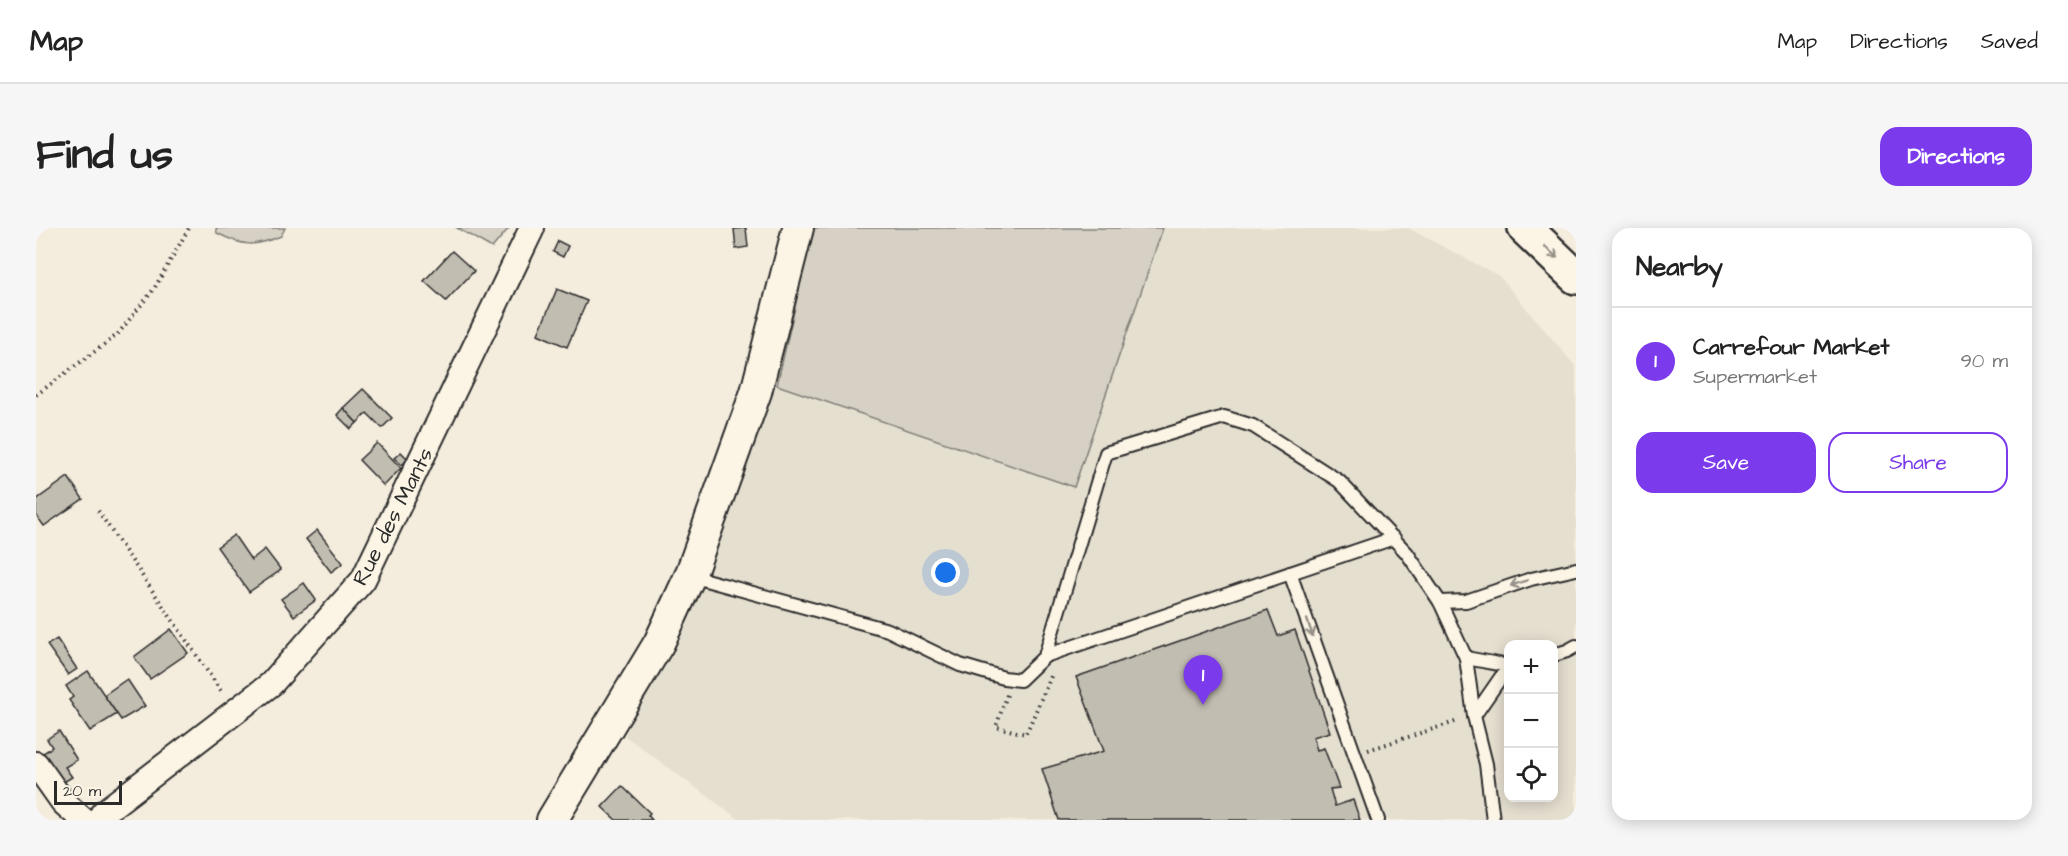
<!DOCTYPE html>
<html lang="en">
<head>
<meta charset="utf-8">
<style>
  :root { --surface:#fff; --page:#f6f6f6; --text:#222; --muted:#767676; --line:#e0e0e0; --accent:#7c3aed }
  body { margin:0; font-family:"Architects Daughter",sans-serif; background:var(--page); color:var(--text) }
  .controls { position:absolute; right:18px; bottom:18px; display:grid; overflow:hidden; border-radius:12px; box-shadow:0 3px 15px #0003 }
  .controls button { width:54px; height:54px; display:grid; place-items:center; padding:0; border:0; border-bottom:2px solid var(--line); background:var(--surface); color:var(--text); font:30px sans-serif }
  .scale { position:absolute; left:18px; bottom:15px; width:68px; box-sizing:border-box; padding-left:6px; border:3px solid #2b2b2b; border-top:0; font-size:16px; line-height:21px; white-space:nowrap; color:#2b2b2b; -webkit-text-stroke:4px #fcf5e5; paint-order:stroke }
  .you { position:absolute; left:910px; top:345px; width:21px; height:21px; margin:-15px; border:4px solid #fff; border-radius:50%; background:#1a73e8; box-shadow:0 0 0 9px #1a73e833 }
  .badge { display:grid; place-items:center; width:39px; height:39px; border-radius:50%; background:var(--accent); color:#fff; font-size:20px; font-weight:700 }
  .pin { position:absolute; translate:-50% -50px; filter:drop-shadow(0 2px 3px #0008) }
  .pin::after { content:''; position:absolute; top:32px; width:21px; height:18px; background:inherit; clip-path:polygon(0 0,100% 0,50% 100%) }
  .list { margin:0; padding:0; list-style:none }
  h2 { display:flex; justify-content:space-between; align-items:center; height:78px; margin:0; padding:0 24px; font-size:26px }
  h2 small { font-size:20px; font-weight:400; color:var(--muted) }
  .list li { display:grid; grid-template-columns:39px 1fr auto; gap:18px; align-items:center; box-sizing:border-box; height:108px; padding:0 24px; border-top:2px solid var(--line) }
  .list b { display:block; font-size:22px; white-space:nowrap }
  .list p { margin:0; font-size:20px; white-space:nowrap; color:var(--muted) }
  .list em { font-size:20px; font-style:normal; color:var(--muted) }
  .actions { display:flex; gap:12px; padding:18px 24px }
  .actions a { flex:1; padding:14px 0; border:2px solid var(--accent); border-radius:18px; text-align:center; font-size:21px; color:var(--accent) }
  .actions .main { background:var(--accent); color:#fff }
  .icon { flex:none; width:33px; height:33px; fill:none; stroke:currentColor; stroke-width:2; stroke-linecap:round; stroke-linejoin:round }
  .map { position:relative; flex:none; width:1540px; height:592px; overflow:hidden; border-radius:18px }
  header { display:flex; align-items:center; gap:36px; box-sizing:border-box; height:84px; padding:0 30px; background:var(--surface); border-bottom:2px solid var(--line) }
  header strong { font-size:28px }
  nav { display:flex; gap:33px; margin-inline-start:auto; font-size:21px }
  .intro { display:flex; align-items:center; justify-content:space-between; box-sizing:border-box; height:144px; padding:0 36px }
  h1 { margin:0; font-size:42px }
  .button { padding:15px 27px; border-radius:18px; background:var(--accent); color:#fff; font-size:21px; font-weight:700 }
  main { display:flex; gap:36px; padding:0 36px }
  aside { flex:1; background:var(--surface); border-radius:18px; box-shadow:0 3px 15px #0003 }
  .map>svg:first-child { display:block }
</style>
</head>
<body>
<header>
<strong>Map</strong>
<nav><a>Map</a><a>Directions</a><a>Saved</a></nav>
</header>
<div class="intro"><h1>Find us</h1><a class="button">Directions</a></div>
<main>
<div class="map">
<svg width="1540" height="592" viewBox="0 0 1540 592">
  <rect width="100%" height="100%" fill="#f4edde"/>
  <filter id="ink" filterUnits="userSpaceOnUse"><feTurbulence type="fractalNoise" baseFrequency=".0167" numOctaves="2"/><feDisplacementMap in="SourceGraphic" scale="12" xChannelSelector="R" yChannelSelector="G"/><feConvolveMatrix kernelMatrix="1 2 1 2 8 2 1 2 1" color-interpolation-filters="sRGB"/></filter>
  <g filter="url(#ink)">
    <!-- built -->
    <path fill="#e5dfd0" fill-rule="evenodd" d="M1127,0H1372L1463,48L1540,139V592H704L589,508L741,157L1037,259ZM1472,416H1518V570H1472Z"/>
    <!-- green -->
    <g fill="#d6d1c4" stroke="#807e78" stroke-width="1.5">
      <path d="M180,0H249L245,8C218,19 208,19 181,5Z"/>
      <path d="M421,0H473L456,20Z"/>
      <path d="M777,0H1127L1038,259L741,157Z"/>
    </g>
    <!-- building -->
    <g fill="#c2bdb1" stroke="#2b2b2b" stroke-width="1.5">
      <path d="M710,0L712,19L700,21L698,1Z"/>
      <path d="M522,13L532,18L527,29L517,24Z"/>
      <path d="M416,23L438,43L410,73L388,53Z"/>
      <path d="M521,61L551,73L531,119L502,106Z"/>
      <path d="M327,161L356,190L346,200L331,185L321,195L307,180Z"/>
      <path d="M307,180L321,195L315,201L301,187Z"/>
      <path d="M341,215L365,240L348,258L323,232Z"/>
      <path d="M365,224L372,231L366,237L358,230Z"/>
      <path d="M32,249L47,271L8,298L0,287V272Z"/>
      <path d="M281,302L307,335L295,344L270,311Z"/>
      <path d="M198,307L215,332L229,321L245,342L213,364L181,319Z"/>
      <path d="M268,355L280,372L258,388L245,371Z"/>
      <path d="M1232,382L1242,408L1259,402L1294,504L1277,509L1281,522L1288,520L1303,560L1294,561L1299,578L1317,572L1324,592H1023L1006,541L1068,523L1040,449Z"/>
      <path d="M135,401L152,425L114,451L98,429Z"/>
      <path d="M21,411L41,441L32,447L11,417Z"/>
      <path d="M52,443L81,486L54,503L33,472L37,469L30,458Z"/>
      <path d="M91,451L109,478L85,492L68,467Z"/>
      <path d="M23,503L41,532L29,539L36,549L26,555L6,526L16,519L11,511Z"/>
      <path d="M586,558L614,585L612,587L616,592H580L566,579Z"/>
    </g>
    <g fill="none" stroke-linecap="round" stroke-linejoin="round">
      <!-- service casing -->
      <g stroke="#2b2b2b" stroke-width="16">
        <g id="service">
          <path d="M1358,310L1009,428L1070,225L1188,189L1217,198L1303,253L1371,325L1404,374L1430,430L1438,488L1450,536L1457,592"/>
          <path d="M1254,345L1342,592"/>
          <path d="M655,348L852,402L924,437L968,450L984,452L1009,428"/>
          <path d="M1404,374L1430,373L1495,351L1540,341"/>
          <path d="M1518,427L1531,423L1540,418"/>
          <path d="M1430,430L1468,437H1472"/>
          <path d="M1438,488L1465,449L1472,442"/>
        </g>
      </g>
      <!-- minor casing -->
      <g stroke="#2b2b2b" stroke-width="28">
        <g id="minor">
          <path d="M0,536L27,574L47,592"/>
          <path d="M63,592L67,585L235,456L327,352L496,0"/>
        </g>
      </g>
      <!-- tertiary casing -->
      <g stroke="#2b2b2b" stroke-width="34">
        <path id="tertiary" d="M516,592L623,415L654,348L720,164L762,0"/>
      </g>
      <!-- primary casing -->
      <g stroke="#2b2b2b" stroke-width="38">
        <path id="primary" d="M1489,0L1540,49"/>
      </g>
      <!-- path -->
      <g stroke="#2b2b2b" stroke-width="4" stroke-dasharray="1.5 4.5" stroke-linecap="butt">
        <path d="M0,167L81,107L118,61L153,0"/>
        <path d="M62,283L187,466"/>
        <path d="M971,467L960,499L990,506L1016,446"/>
        <path d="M1332,522L1422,493"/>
      </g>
      <!-- service -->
      <use href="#service" stroke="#fcf5e5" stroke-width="12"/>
      <!-- minor -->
      <use href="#minor" stroke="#fcf5e5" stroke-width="24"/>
      <!-- tertiary -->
      <use href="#tertiary" stroke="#fcf5e5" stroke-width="30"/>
      <!-- primary -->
      <use href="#primary" stroke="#fcf5e5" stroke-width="33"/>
    </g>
    <!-- one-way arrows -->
    <defs><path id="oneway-shaft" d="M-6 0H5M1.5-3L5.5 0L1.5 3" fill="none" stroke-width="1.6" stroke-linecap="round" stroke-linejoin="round" transform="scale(1.5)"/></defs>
    <g stroke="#949088">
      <use href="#oneway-shaft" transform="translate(1515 24) rotate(43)"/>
      <use href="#oneway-shaft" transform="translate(1483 355) rotate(162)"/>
      <use href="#oneway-shaft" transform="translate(1274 400) rotate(71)"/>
    </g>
  </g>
  <g text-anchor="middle" stroke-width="4.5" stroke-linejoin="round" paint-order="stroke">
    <!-- street labels -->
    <g font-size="22" fill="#2b2b2b" stroke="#fcf5e5">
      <text transform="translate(356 288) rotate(-63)" y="8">Rue des Mants</text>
    </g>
  </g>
</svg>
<div class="controls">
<button>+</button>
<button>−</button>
<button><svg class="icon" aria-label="locate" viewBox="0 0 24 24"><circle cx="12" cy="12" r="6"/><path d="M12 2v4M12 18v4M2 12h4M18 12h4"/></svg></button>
</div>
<div class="scale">20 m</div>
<div class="you"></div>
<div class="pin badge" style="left:1167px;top:477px">1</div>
</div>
<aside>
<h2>Nearby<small></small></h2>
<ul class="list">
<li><span class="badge">1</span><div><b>Carrefour Market</b><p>Supermarket</p></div><em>90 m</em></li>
</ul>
<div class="actions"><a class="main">Save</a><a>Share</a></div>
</aside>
</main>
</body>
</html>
